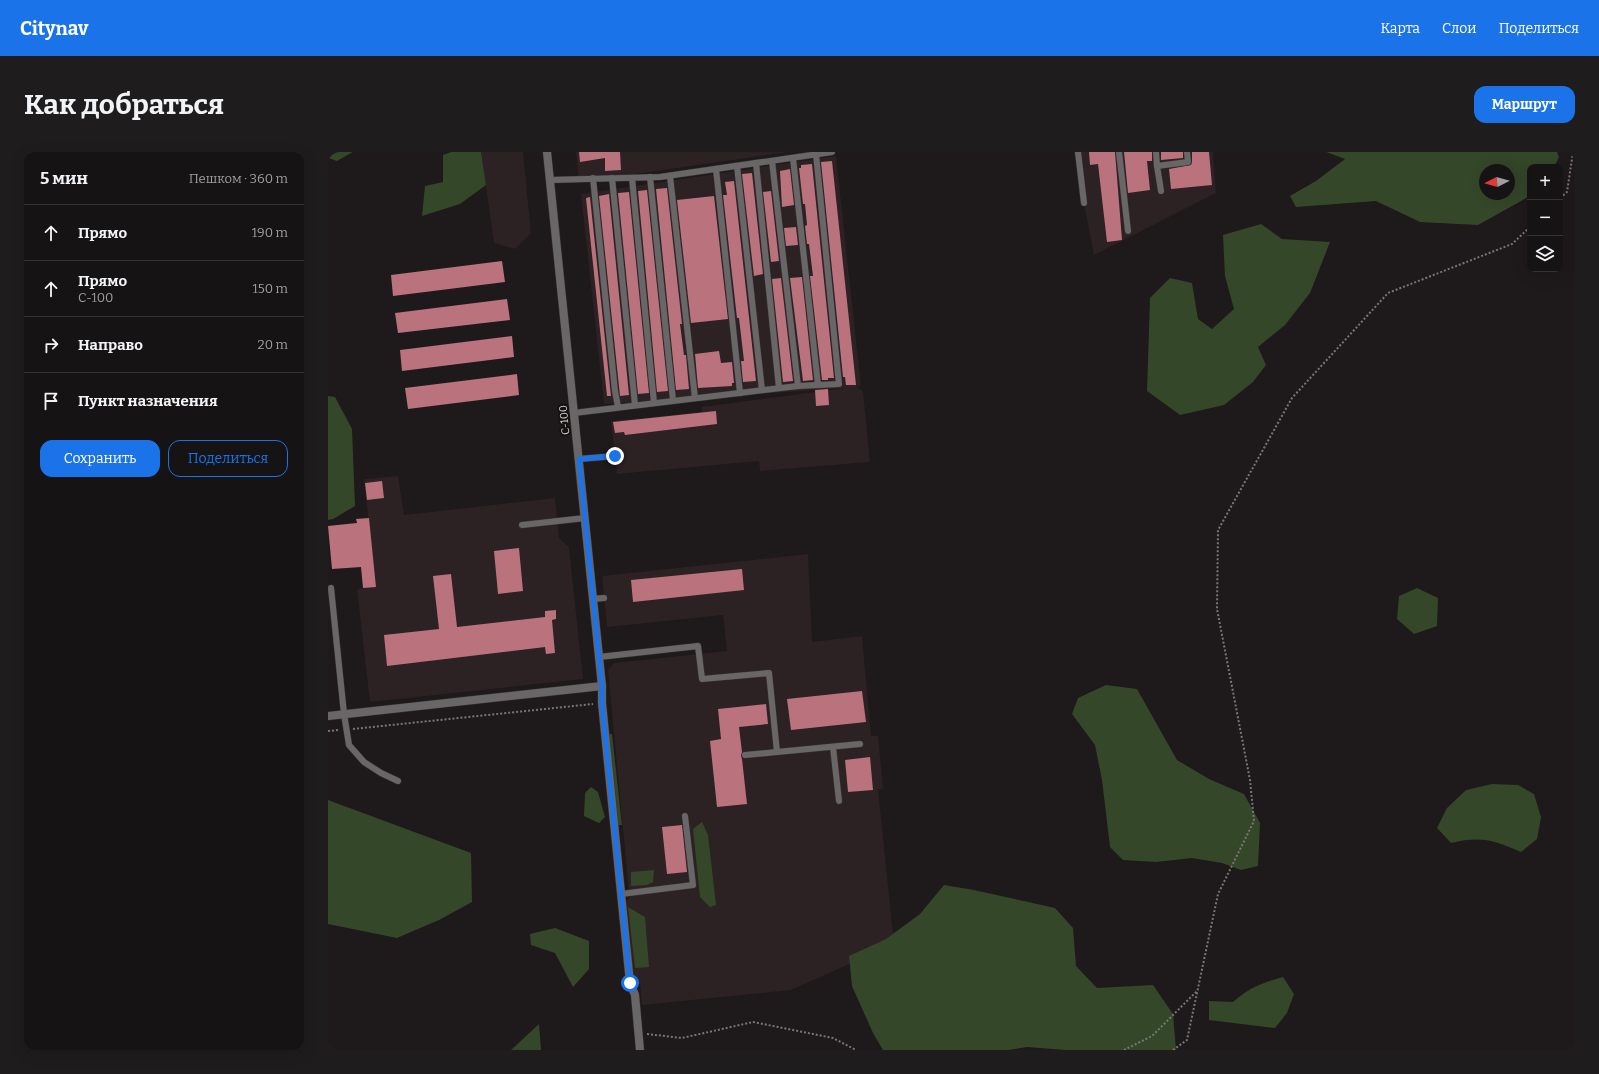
<!DOCTYPE html>
<html lang="ru">
<head>
<meta charset="utf-8">
<style>
  :root { --surface:#161314; --page:#1f1c1d; --text:#f1f3f6; --muted:#9e9ea0; --line:#353234; --accent:#1a73e8 }
  body { margin:0; font-family:Bitter,serif; background:var(--page); color:var(--text) }
  .controls { position:absolute; right:12px; top:12px; display:grid; overflow:hidden; border-radius:8px; box-shadow:0 4px 16px #0002 }
  .controls button { width:36px; height:36px; display:grid; place-items:center; padding:0; border:0; border-bottom:1px solid var(--line); background:var(--surface); color:var(--text); font:20px sans-serif }
  .compass { position:absolute; left:1151px; top:12px; width:36px; height:36px; border-radius:50%; background:var(--surface); box-shadow:0 4px 16px #0002; rotate:264deg }
  .stop { position:absolute; width:12px; height:12px; margin:-9px; border:3px solid #1a73e8; border-radius:50%; background:#fff }
  .stop.end { background:#1a73e8; border-color:#fff; box-shadow:0 1px 4px #0008 }
  .list { margin:0; padding:0; list-style:none }
  h2 { display:flex; justify-content:space-between; align-items:center; height:52px; margin:0; padding:0 16px; font-size:17px }
  h2 small { font-size:13px; font-weight:400; color:var(--muted) }
  .list li { display:grid; grid-template-columns:26px 1fr auto; gap:12px; align-items:center; box-sizing:border-box; height:56px; padding:0 16px; border-top:1px solid var(--line) }
  .list b { display:block; font-size:15px; white-space:nowrap }
  .list p { margin:0; font-size:13px; white-space:nowrap; color:var(--muted) }
  .list em { font-size:13px; font-style:normal; color:var(--muted) }
  .actions { display:flex; gap:8px; padding:12px 16px }
  .actions a { flex:1; padding:9px 0; border:1px solid var(--accent); border-radius:12px; text-align:center; font-size:14px; color:var(--accent) }
  .actions .main { background:var(--accent); color:#fff }
  .icon { flex:none; width:22px; height:22px; fill:none; stroke:currentColor; stroke-width:2; stroke-linecap:round; stroke-linejoin:round }
  .map { position:relative; flex:none; width:1247px; height:898px; overflow:hidden; border-radius:12px }
  header { display:flex; align-items:center; gap:24px; box-sizing:border-box; height:56px; padding:0 20px; background:var(--accent); color:#fff }
  header strong { font-size:19px }
  nav { display:flex; gap:22px; margin-inline-start:auto; font-size:14px }
  .intro { display:flex; align-items:center; justify-content:space-between; box-sizing:border-box; height:96px; padding:0 24px }
  h1 { margin:0; font-size:28px }
  .button { padding:10px 18px; border-radius:12px; background:var(--accent); color:#fff; font-size:14px; font-weight:700 }
  main { display:flex; gap:24px; padding:0 24px }
  aside { flex:1; background:var(--surface); border-radius:12px; box-shadow:0 4px 16px #0002 }
  .map>svg:first-child { display:block }
</style>
</head>
<body>
<header>
<strong>Citynav</strong>
<nav><a>Карта</a><a>Слои</a><a>Поделиться</a></nav>
</header>
<div class="intro"><h1>Как добраться</h1><a class="button">Маршрут</a></div>
<main>
<aside>
<h2>5 мин<small>Пешком · 360 m</small></h2>
<ul class="list">
<li><svg class="icon" aria-label="ahead" viewBox="0 0 24 24"><path d="M12 20V5M6 11l6-6 6 6"/></svg><div><b>Прямо</b></div><em>190 m</em></li>
<li><svg class="icon" aria-label="ahead" viewBox="0 0 24 24"><path d="M12 20V5M6 11l6-6 6 6"/></svg><div><b>Прямо</b><p>С-100</p></div><em>150 m</em></li>
<li><svg class="icon" aria-label="right" viewBox="0 0 24 24"><path d="M7 20v-9h11M14 6l5 5-5 5"/></svg><div><b>Направо</b></div><em>20 m</em></li>
<li><svg class="icon" aria-label="arrive" viewBox="0 0 24 24"><path d="M6 21V4h12l-3 4 3 4H6"/></svg><div><b>Пункт назначения</b></div></li>
</ul>
<div class="actions"><a class="main">Сохранить</a><a>Поделиться</a></div>
</aside>
<div class="map">
<svg width="1247" height="898" viewBox="0 0 1247 898">
  <rect width="100%" height="100%" fill="#1e191a"/>
  <!-- built -->
  <g fill="#2c2123">
    <path d="M153,0H195L203,81L187,97L166,91Z"/>
    <path d="M248,0H460L251,30Z"/>
    <path d="M746,0H885L888,41L766,103Z"/>
    <path d="M508,4L533,234L528,235L535,239L542,310L432,319L431,309L289,322L283,269L374,260V255L518,236L276,252L253,42Z"/>
    <path d="M70,324L76,363L227,346L231,386L241,395L255,527L42,550L29,437L48,434L36,327Z"/>
    <path d="M480,402L484,490L534,484L543,584H550L555,637H550L566,792L463,838L314,853L312,832L305,833L296,751L302,745L301,741L280,518L286,511L399,499L395,463L279,475L274,424Z"/>
  </g>
  <!-- green -->
  <g fill="#344729" fill-rule="evenodd">
    <path d="M0,0H25L9,9L0,6Z"/>
    <path d="M123,0H153L158,33L132,52L94,64L97,34L115,30V3Z"/>
    <path d="M998,0H1229L1231,5L1226,15H1202V44L1150,73L1092,70L1048,49L968,55L962,44L988,29L1017,7ZM1157,18H1181V42H1157Z"/>
    <path d="M933,72L954,87L1002,90L982,141L957,173L930,195L938,213L925,230L896,253L852,263L819,239L822,146L842,126L864,131L870,167L884,177L906,157L897,124L895,83Z"/>
    <path d="M0,244L7,245L24,277L27,354L5,367L0,368Z"/>
    <path d="M1089,436L1110,446L1109,474L1086,482L1069,467L1071,444Z"/>
    <path d="M778,533L809,537L849,608L881,627L916,642L932,671L930,714L913,718L894,711L864,706L828,710L795,708L782,695L774,628L767,593L744,562L750,546Z"/>
    <path d="M280,582H284L294,673H289Z"/>
    <path d="M1164,632L1190,633L1206,642L1213,665L1209,687L1193,700C1165,688 1153,684 1123,691L1109,676L1119,656L1138,638Z"/>
    <path d="M263,635L270,640L277,665L271,671L256,664L257,641Z"/>
    <path d="M0,648L143,701L144,750L111,768L69,786L0,772Z"/>
    <path d="M374,670L380,683L388,753L382,755L372,745L365,677Z"/>
    <path d="M326,718L325,730L319,733L303,734V720Z"/>
    <path d="M616,733L646,738L727,756L745,776L748,814L769,836L825,833L845,862L848,898H738L699,895L681,898H555L545,881L524,834L521,804L558,787L592,762Z"/>
    <path d="M300,755L317,765L321,815L307,816Z"/>
    <path d="M227,776L261,789V817L245,835L227,801L203,793L202,782Z"/>
    <path d="M955,825L966,842L959,861L947,876L881,868V849L905,850C922,835 933,831 955,825Z"/>
    <path d="M211,872L213,898H183Z"/>
  </g>
  <!-- building -->
  <g fill="#ba737d">
    <path d="M251,0H292L293,18L277,19V6L252,10Z"/>
    <path d="M761,0H787L794,88L779,90L770,12L762,13Z"/>
    <path d="M796,0H824V9H819L822,38L800,41Z"/>
    <path d="M833,0H855V6L833,8Z"/>
    <path d="M864,0H881L884,33L843,37L841,17L863,13L864,10Z"/>
    <path d="M504,9L528,233H518L517,225H515L493,10Z"/>
    <path d="M484,12L506,226H500V228H494L482,124H485L481,92H479L477,74L479,73L477,52H475L471,16H473V13Z"/>
    <path d="M462,17L466,53L454,55L452,19Z"/>
    <path d="M424,21L435,122L426,124L414,22Z"/>
    <path d="M406,29L428,229L415,230L413,209H416L411,166H409L395,43H399L397,30Z"/>
    <path d="M339,36L354,172H352L356,203H358L361,237L348,238L328,37Z"/>
    <path d="M319,38L340,239L329,240L310,39Z"/>
    <path d="M443,39L451,109L443,110L435,40Z"/>
    <path d="M301,40L321,241L310,242L290,41Z"/>
    <path d="M281,42L301,243L292,244L271,44Z"/>
    <path d="M386,44L400,167L363,171L349,48Z"/>
    <path d="M262,45L283,244H279L258,46Z"/>
    <path d="M468,75L470,93L458,94L456,76Z"/>
    <path d="M174,109L177,130L65,144L63,123Z"/>
    <path d="M474,125L485,228L475,229L462,126Z"/>
    <path d="M453,126L465,229L455,230L444,127Z"/>
    <path d="M179,147L182,168L70,181L67,161Z"/>
    <path d="M184,184L186,205L74,219L72,198Z"/>
    <path d="M391,199L393,211L404,210L406,231H404V234L370,236L367,202Z"/>
    <path d="M189,222L191,243L80,257L77,236Z"/>
    <path d="M500,237L501,253L488,254L487,238Z"/>
    <path d="M388,259L389,272L297,283L296,280L287,281L285,270Z"/>
    <path d="M54,329L56,346L39,348L37,331Z"/>
    <path d="M41,366L48,435L35,436L33,415L4,417L0,374L29,371L28,367Z"/>
    <path d="M191,396L195,439L170,442L166,399Z"/>
    <path d="M414,417L416,438L305,450L303,428Z"/>
    <path d="M123,422L129,475L217,465V459L228,458V467L224,468L227,501L218,502L217,495L59,514L56,483L111,477L105,424Z"/>
    <path d="M534,539L538,570L463,578L459,547Z"/>
    <path d="M438,552L440,572L411,575L414,600L413,604L414,607L419,652L389,655L382,589L393,587L390,557Z"/>
    <path d="M542,605L545,638L520,640L517,608Z"/>
    <path d="M354,673L359,720L339,722L334,675Z"/>
  </g>
  <g fill="none" stroke-linecap="round" stroke-linejoin="round">
    <!-- service casing -->
    <g stroke="#383334" stroke-width="7">
      <g id="service">
        <path d="M750,0L756,51"/>
        <path d="M791,0L800,79"/>
        <path d="M828,0L829,14L860,10L859,0"/>
        <path d="M465,6L490,233L511,232L488,2"/>
        <path d="M444,9L470,234L490,233"/>
        <path d="M428,11L451,236"/>
        <path d="M409,14L434,238"/>
        <path d="M829,14L833,39"/>
        <path d="M388,17L412,241"/>
        <path d="M342,24L367,246"/>
        <path d="M322,25L345,248"/>
        <path d="M265,26L287,239L290,255"/>
        <path d="M284,26L307,253"/>
        <path d="M304,26L326,251"/>
        <path d="M222,28L332,25L504,0"/>
        <path d="M246,261L470,234"/>
        <path d="M251,307L287,304"/>
        <path d="M194,373L257,366"/>
        <path d="M3,436L16,562L21,593L36,610L53,621L70,629"/>
        <path d="M265,447L276,446"/>
        <path d="M271,505L370,494L374,527L441,521L449,600L532,592"/>
        <path d="M505,595L511,649"/>
        <path d="M417,603L449,600"/>
        <path d="M293,742L365,733L357,664"/>
      </g>
    </g>
    <!-- minor casing -->
    <g stroke="#383334" stroke-width="9">
      <g id="minor">
        <path d="M219,0L271,505L274,534V551L302,831L307,843L312,898"/>
        <path d="M0,564L274,534"/>
      </g>
    </g>
    <!-- path -->
    <g stroke="#7a7677" stroke-width="2" stroke-dasharray="2 2" stroke-linecap="butt">
      <path d="M1232,46L1239,40L1245,0"/>
      <path d="M25,577L265,552"/>
      <path d="M0,579L11,578"/>
      <path d="M319,882L354,886L425,870L505,886L528,898"/>
      <path d="M796,898L824,884L869,839"/>
      <path d="M845,898L859,888L890,742L926,669L922,628L889,457L890,378L964,246L1060,141L1184,92L1202,75"/>
    </g>
    <!-- service -->
    <use href="#service" stroke="#686666" stroke-width="6"/>
    <!-- minor -->
    <use href="#minor" stroke="#686666" stroke-width="8"/>
  </g>
  <g fill="none" stroke-linecap="round" stroke-linejoin="round">
    <!-- route -->
    <path stroke="#1a73e8" stroke-width="5" d="M287,304L251,307L274,534V551L302,831"/>
  </g>
  <g text-anchor="middle" stroke-width="4" stroke-linejoin="round" paint-order="stroke">
    <!-- street labels -->
    <g font-size="11" fill="#d8d4d5" stroke="#151111">
      <text transform="translate(236 268) rotate(-96)" y="4">С-100</text>
    </g>
  </g>
</svg>
<div class="controls">
<button>+</button>
<button>−</button>
<button><svg class="icon" aria-label="layers" viewBox="0 0 24 24"><path d="M12 4l9 5-9 5-9-5zM3 14l9 5 9-5"/></svg></button>
</div>
<svg class="compass" viewBox="-18 -18 36 36"><path d="M0-13l5 13h-10z" fill="#e53935"/><path d="M0 13l5-13h-10z" fill="#9e9ea0"/></svg>
<div class="stop" style="left:302px;top:831px"></div>
<div class="stop end" style="left:287px;top:304px"></div>
</div>
</main>
</body>
</html>
